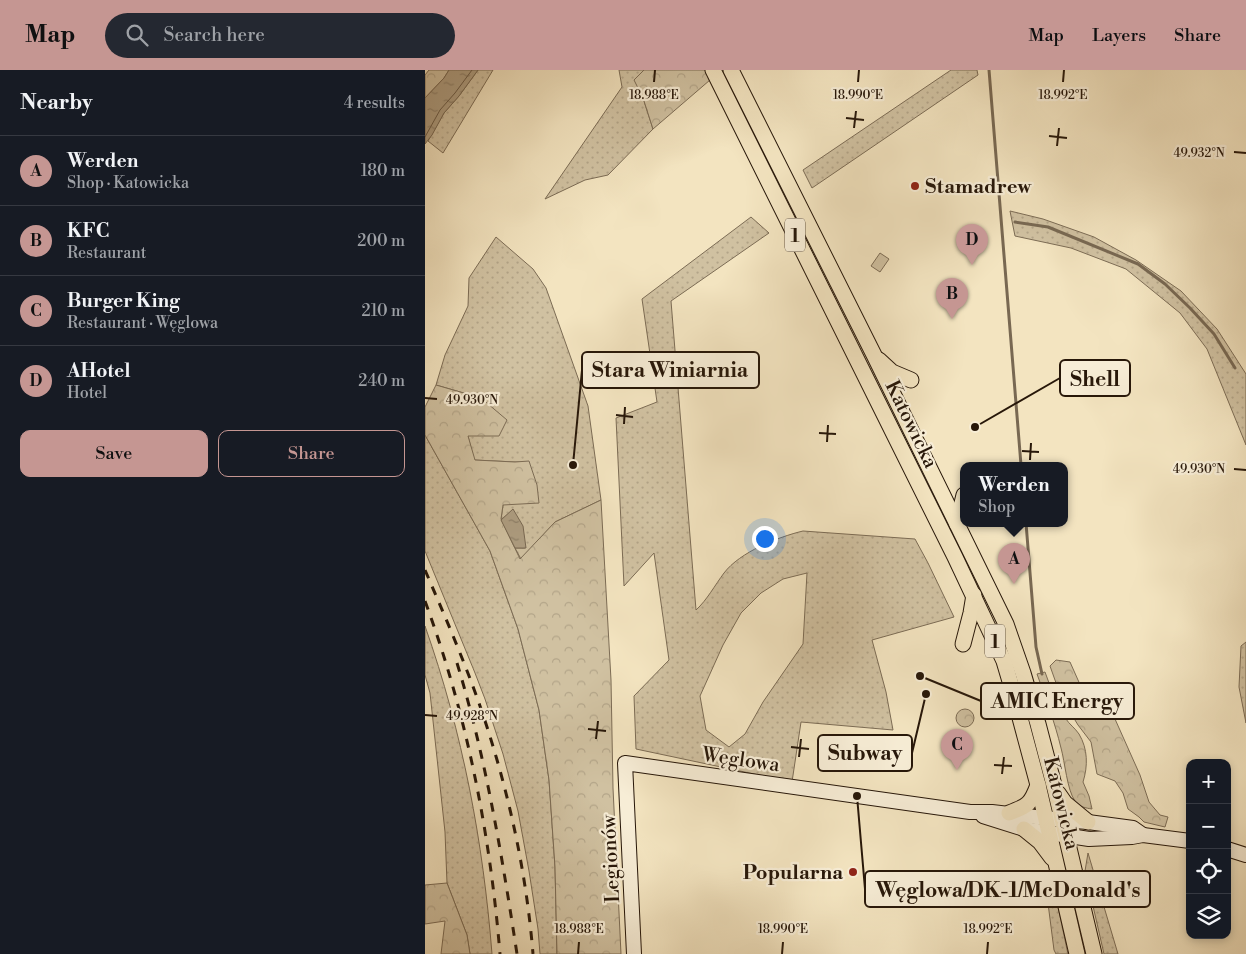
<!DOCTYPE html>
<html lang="en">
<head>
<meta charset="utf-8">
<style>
  :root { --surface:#171b24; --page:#242831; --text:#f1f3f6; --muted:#9ea1a6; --line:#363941; --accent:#c59692 }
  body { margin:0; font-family:"Libre Bodoni",serif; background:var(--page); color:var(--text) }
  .controls { position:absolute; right:15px; bottom:15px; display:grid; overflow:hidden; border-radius:10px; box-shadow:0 2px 8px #0003 }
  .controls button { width:45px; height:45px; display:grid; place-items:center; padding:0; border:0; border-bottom:1px solid var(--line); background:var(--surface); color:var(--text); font:25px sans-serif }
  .you { position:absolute; left:339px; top:468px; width:18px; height:18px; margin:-12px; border:4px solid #fff; border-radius:50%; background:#1a73e8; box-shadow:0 0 0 8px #1a73e833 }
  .badge { display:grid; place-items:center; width:32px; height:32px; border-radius:50%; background:var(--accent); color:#111; font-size:16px; font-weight:700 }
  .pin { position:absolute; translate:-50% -41px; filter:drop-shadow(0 1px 2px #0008) }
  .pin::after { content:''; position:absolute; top:26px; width:18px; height:15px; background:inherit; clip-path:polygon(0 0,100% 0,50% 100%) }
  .popup { position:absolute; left:535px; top:392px; width:108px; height:65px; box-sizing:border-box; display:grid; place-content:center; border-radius:10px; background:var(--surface); filter:drop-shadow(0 1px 4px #0005); font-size:16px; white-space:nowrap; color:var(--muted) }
  .popup b { font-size:19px; color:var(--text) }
  .popup::after { content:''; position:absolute; left:50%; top:100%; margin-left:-10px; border:10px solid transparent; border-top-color:var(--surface) }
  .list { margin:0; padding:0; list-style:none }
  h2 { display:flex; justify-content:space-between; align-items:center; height:65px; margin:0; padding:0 20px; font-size:21px }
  h2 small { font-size:16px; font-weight:400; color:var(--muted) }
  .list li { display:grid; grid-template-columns:32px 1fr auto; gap:15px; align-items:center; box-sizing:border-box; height:70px; padding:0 20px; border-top:1px solid var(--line) }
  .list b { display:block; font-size:19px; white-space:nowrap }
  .list p { margin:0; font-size:16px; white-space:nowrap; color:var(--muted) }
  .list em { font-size:16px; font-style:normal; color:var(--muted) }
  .actions { display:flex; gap:10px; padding:15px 20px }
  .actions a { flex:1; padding:11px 0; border:1px solid var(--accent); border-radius:10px; text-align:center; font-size:18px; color:var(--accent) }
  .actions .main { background:var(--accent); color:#111 }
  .icon { flex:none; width:28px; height:28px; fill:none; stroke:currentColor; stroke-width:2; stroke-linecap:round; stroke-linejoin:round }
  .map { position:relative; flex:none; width:821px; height:884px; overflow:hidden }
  header { display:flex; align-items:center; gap:30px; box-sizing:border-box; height:70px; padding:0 25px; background:var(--accent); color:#111 }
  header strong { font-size:24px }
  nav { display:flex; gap:28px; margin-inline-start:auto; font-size:18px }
  .search { width:350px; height:45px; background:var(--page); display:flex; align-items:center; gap:12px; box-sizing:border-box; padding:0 18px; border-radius:28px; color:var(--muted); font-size:19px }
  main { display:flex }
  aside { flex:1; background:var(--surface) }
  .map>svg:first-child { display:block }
</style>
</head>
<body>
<header>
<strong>Map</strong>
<div class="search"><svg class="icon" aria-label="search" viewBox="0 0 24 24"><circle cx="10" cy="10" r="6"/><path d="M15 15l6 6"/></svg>Search here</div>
<nav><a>Map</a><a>Layers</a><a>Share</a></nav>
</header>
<main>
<aside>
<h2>Nearby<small>4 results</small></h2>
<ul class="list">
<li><span class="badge">A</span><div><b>Werden</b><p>Shop · Katowicka</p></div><em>180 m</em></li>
<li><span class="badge">B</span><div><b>KFC</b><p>Restaurant</p></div><em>200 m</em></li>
<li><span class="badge">C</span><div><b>Burger King</b><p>Restaurant · Węglowa</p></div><em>210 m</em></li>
<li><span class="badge">D</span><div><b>AHotel</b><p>Hotel</p></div><em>240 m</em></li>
</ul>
<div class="actions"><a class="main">Save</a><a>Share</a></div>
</aside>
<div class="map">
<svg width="821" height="884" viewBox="0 0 821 884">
  <defs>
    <pattern id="grass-dots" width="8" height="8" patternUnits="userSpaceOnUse" patternTransform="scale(1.25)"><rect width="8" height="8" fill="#d0c1a1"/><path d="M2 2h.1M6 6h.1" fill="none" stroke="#b3a589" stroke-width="1.8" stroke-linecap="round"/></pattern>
    <pattern id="forest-crowns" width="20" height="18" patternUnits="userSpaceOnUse" patternTransform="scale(1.25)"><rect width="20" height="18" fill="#d0c1a1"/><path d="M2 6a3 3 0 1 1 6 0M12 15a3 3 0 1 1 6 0" fill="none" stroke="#b3a589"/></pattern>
    <pattern id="park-tufts" width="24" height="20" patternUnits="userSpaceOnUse" patternTransform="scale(1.25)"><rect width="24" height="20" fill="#d0c1a1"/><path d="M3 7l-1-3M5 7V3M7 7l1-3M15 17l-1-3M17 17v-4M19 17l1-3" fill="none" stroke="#b3a589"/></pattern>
    <pattern id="water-ripples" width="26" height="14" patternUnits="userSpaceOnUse" patternTransform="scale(1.25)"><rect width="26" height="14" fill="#ae9e82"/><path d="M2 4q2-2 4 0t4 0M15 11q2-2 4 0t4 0" fill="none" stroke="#8e8069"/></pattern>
  </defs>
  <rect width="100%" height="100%" fill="#f3e4c0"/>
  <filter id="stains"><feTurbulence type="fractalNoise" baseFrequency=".004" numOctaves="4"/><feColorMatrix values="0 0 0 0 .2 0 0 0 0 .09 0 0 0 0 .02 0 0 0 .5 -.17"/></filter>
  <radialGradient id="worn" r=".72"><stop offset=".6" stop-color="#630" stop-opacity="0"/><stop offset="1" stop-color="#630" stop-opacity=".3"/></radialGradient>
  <!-- grass -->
  <g fill="url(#grass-dots)" stroke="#7c6c55" fill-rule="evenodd">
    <path d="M53,0H68L18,83L3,71L19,43L34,26Z"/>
    <path d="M194,0H219L210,10L218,28L228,59L183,105L160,110L120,129L197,17Z"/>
    <path d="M526,0H552L553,5L387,118L378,100Z"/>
    <path d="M585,141L618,149L669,167L711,190L756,221L792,259L821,304V375L782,279L755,243L701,199L646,178L590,166Z"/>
    <path d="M326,147L344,163L246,231L271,540C282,530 290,515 299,503C315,482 353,467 378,461L490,469L503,493L529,547L447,570L461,622L468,660L376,652L367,712L211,679L209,626L244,590L229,483L199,516L191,348L232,332L217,229ZM382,503L378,574L338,632L320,664L304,677L281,660L275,626L298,575L316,543L336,523L358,509Z"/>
    <path d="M71,167L108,199L121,218L163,336L176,430L130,452L96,489L90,478H100L88,440L76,450L78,435L104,392H90L49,390L43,366L56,328L11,315L20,285L43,236L44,208Z"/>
    <path d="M0,365L65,481L93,559L114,640L124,710L130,797L132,884H115L113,859L104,801L93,741L78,684L60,629L50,603L0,481Z"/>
    <path d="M0,556C38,664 58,771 67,884H45L42,865L22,813L20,762L5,623L0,605Z"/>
    <path d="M821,572V653L814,617L816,576Z"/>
    <path d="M663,783L693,884H679L660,801Z"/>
    <path d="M626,804L643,884H631L629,880L620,810Z"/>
  </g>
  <!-- forest -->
  <g fill="url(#forest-crowns)" stroke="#7c6c55">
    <path d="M4,0H24L19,8L0,28V5Z"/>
    <path d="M219,0H280L285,10L228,59L218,28L209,10Z"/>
    <path d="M11,315L56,328L82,350L74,366H43L50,390L90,392L104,391L112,415L114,433L78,435L76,449L95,489L130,452L176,430L186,610L188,718L196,884H132L130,797L124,710L114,640L93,559L65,481L0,365V337Z"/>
    <path d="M631,590L645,592L661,628L672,642L690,649L715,705L724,732L735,745L743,747L740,757L719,752L714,747L703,739L698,723L690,711L672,704L666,672L653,655L636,627L625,596Z"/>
    <path d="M620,602C626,618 631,635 641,649C644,654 650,658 654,664C663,679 663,696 658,712L664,726L667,739C661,738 654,737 650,731C642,720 640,692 636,678C630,653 621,629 612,604Z"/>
    <circle cx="540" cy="648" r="9"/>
    <path d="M22,813L42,865L45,884H16L20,851L0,854V815Z"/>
  </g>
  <!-- park -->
  <path fill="url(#park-tufts)" stroke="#7c6c55" d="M455,183L464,189L455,202L446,196Z"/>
  <!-- water -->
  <g fill="url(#water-ripples)" stroke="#786852">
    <path d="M24,0H53L34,26L19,43L7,65L0,74V28L19,8Z"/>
    <path d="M88,439L98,456L101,478H90L76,450Z"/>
  </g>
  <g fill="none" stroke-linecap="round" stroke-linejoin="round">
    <!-- shore -->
    <path stroke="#6a5a46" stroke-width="1" d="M0,67L15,40L30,23L47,0"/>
    <!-- stream -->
    <g stroke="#786852" stroke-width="3">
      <path d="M564,0L596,395"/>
      <path d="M590,152L623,157L713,194L740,214L765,238L789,264L810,298"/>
      <path d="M601,453L611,577L617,604"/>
    </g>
    <!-- secondary casing -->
    <g stroke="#271709" stroke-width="16">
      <g id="secondary">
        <path d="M558,746L599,759L664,769L707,767L718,765L765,771"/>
        <path d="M802,779L821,785"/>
        <path d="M209,884L200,693L545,742H567L637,750L663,752L708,758L718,765"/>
      </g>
    </g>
    <!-- primary casing -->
    <g stroke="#271709" stroke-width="17">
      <g id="primary">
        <path d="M288,0L530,487L579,591L587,618L613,715L652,884"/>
        <path d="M306,0L449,285L581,554L598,603L613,654L630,719L669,884"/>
        <path d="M454,290L467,302L486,310"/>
        <path d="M532,454L539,425"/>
        <path d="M538,574L546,543L549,525"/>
        <path d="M633,723L640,733L663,752"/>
        <path d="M584,743C603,736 606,734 613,715"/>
        <path d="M599,759L615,772L627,788"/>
      </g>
    </g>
    <!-- secondary -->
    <use href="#secondary" stroke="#f7edd6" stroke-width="14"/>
    <!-- primary -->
    <use href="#primary" stroke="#f3e4c0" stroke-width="15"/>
    <!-- rail -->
    <g stroke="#271709" stroke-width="3" stroke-dasharray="9 9" stroke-linecap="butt">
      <path d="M0,500C19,544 38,588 54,633C82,714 101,798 108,884"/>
      <path d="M0,531C42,645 65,763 75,884"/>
      <path d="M32,593C61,688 77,786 92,884"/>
    </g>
  </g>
  <!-- ticks -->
  <path fill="none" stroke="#271709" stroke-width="2" d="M229,12L230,0M433,12L434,0M638,12L639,0M421,48L439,50M429,58L431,41M624,66L642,68M632,76L634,58M809,82L821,83M0,328L12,329M191,345L208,347M199,354L200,337M394,363L411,364M402,372L403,355M597,381L614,382M605,390L606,373M809,399L821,400M0,645L12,646M163,659L181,661M171,669L173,651M366,677L384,679M374,687L376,669M569,695L587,696M577,704L579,687M153,884L154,872M357,884L358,872M562,884L563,872"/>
  <!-- markers -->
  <g fill="#8f2418" stroke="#f7edd6" stroke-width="2">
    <circle cx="490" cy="116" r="5"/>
    <circle cx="428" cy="802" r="5"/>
  </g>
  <g text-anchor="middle" stroke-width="4.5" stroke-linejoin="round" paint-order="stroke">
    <!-- shield labels -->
    <g fill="#f7edd6" stroke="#655746" stroke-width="1">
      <rect x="360" y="148.5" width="20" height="33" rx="4"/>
      <rect x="560" y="554.5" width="20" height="33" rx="4"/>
    </g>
    <g font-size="19" font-weight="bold" fill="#271709">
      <text x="370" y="172">1</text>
      <text x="570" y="578">1</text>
    </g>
    <!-- poi labels -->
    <g font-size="20" font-weight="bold" fill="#271709" stroke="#f7edd6" text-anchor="start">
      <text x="500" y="123">Stamadrew</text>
      <text x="418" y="809" text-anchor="end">Popularna</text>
    </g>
    <!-- street labels -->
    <g font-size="20" fill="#271709" stroke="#f7edd6">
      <text transform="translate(487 354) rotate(64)" y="7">Katowicka</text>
      <text transform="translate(316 689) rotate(8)" y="7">Węglowa</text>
      <text transform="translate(637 733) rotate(76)" y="7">Katowicka</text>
      <text transform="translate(185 789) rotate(-93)" y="7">Legionów</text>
    </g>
  </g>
  <g font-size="12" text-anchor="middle" fill="#271709" stroke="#f7edd6" stroke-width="4.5" stroke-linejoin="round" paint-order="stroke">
    <text x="229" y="29">18.988°E</text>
    <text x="433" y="29">18.990°E</text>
    <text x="638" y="29">18.992°E</text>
    <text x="774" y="87">49.932°N</text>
    <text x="47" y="334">49.930°N</text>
    <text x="774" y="403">49.930°N</text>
    <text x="47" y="650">49.928°N</text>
    <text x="154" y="863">18.988°E</text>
    <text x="358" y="863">18.990°E</text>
    <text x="563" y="863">18.992°E</text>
  </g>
  <!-- callouts -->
  <path fill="none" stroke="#271709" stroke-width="2" d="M148 395L157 300M550 357L635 308M495 606L556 631M501 624L487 683M432 726L440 819"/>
  <g fill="#271709" stroke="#f7edd6" stroke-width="2">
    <circle cx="148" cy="395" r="5"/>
    <circle cx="550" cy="357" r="5"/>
    <circle cx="495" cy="606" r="5"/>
    <circle cx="501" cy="624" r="5"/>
    <circle cx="432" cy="726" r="5"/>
  </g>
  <g fill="#f7edd6" stroke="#271709" stroke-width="2">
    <rect x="157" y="282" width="177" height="36" rx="5"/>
    <rect x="635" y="290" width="70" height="36" rx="5"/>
    <rect x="556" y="613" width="153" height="36" rx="5"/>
    <rect x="393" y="665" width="94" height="36" rx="5"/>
    <rect x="440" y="801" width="285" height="36" rx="5"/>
  </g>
  <g font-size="21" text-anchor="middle" font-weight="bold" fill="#271709">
    <text x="245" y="307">Stara Winiarnia</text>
    <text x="670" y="316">Shell</text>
    <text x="632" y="638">AMIC Energy</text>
    <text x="440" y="690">Subway</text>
    <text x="583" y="827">Węglowa/DK-1/McDonald's</text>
  </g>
  <rect width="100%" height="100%" filter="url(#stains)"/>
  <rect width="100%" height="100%" fill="url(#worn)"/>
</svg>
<div class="controls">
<button>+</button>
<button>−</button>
<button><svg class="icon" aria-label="locate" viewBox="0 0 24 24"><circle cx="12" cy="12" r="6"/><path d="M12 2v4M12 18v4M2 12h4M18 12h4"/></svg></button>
<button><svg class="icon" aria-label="layers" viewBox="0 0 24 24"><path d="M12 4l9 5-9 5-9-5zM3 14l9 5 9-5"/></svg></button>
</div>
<div class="you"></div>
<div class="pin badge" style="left:589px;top:514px">A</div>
<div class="popup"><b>Werden</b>Shop</div>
<div class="pin badge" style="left:527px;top:249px">B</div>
<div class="pin badge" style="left:532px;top:700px">C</div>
<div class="pin badge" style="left:547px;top:195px">D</div>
</div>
</main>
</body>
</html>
